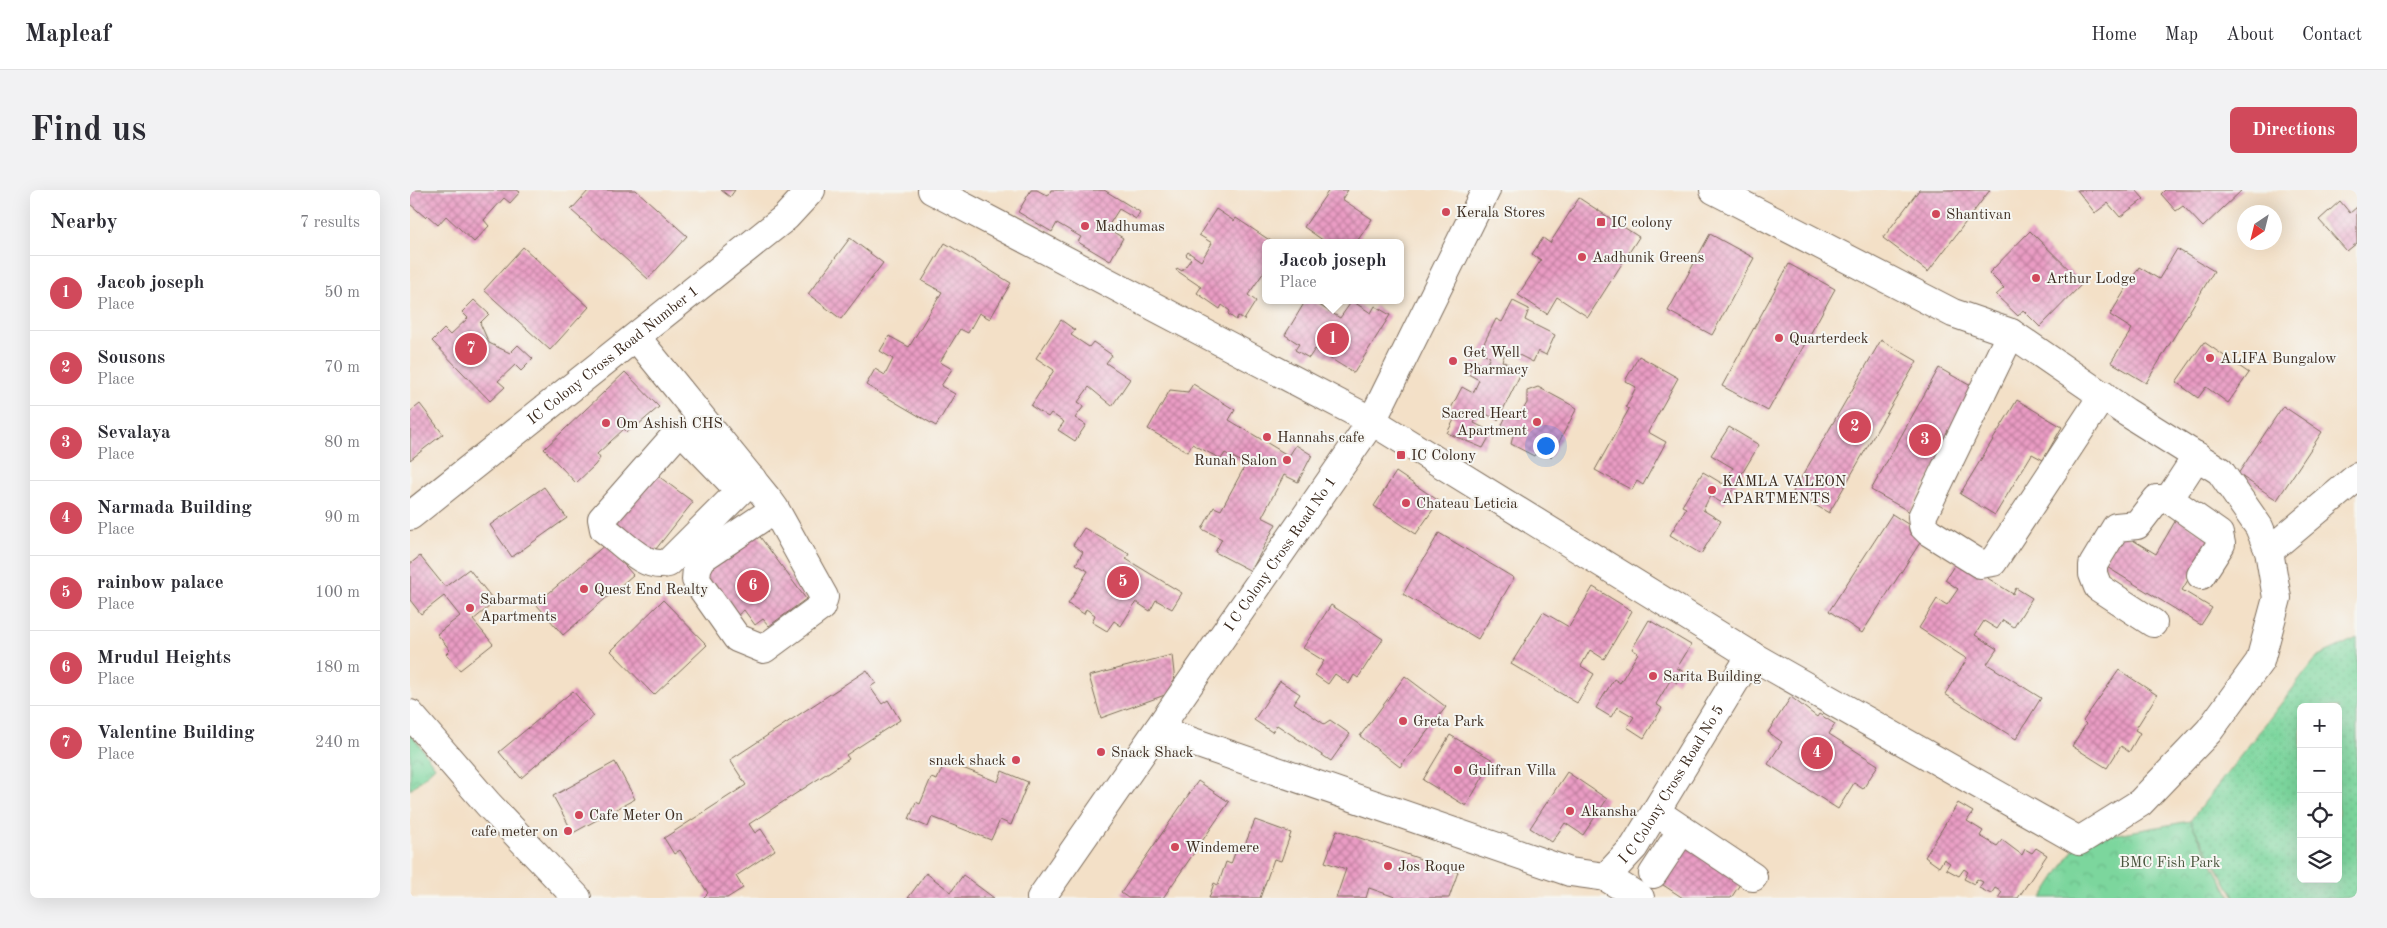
<!DOCTYPE html>
<html lang="en">
<head>
<meta charset="utf-8">
<style>
  :root { --surface:#fff; --page:#f2f2f3; --text:#2b2b33; --muted:#7c7c81; --line:#e1e1e2; --accent:#d1495b }
  body { margin:0; font-family:"Old Standard TT",serif; background:var(--page); color:var(--text) }
  .controls { position:absolute; right:15px; bottom:15px; display:grid; overflow:hidden; border-radius:8px; box-shadow:0 5px 20px #0002 }
  .controls button { width:45px; height:45px; display:grid; place-items:center; padding:0; border:0; border-bottom:1px solid var(--line); background:var(--surface); color:var(--text); font:25px sans-serif }
  .compass { position:absolute; left:1827px; top:15px; width:45px; height:45px; border-radius:50%; background:var(--surface); box-shadow:0 5px 20px #0002; rotate:215deg }
  .you { position:absolute; left:1135px; top:255px; width:18px; height:18px; margin:-12px; border:4px solid #fff; border-radius:50%; background:#1a73e8; box-shadow:0 0 0 8px #1a73e833 }
  .badge { display:grid; place-items:center; width:32px; height:32px; border-radius:50%; background:var(--accent); color:#fff; font-size:16px; font-weight:700 }
  .pin { position:absolute; translate:-50% -50%; border:2px solid #fff; box-shadow:0 1px 5px #0006 }
  .popup { position:absolute; left:852px; top:49px; width:142px; height:65px; box-sizing:border-box; display:grid; place-content:center; border-radius:8px; background:var(--surface); filter:drop-shadow(0 1px 4px #0005); font-size:16px; white-space:nowrap; color:var(--muted) }
  .popup b { font-size:19px; color:var(--text) }
  .popup::after { content:''; position:absolute; left:50%; top:100%; margin-left:-10px; border:10px solid transparent; border-top-color:var(--surface) }
  .list { margin:0; padding:0; list-style:none }
  h2 { display:flex; justify-content:space-between; align-items:center; height:65px; margin:0; padding:0 20px; font-size:21px }
  h2 small { font-size:16px; font-weight:400; color:var(--muted) }
  .list li { display:grid; grid-template-columns:32px 1fr auto; gap:15px; align-items:center; box-sizing:border-box; height:75px; padding:0 20px; border-top:1px solid var(--line) }
  .list b { display:block; font-size:19px; white-space:nowrap }
  .list p { margin:0; font-size:16px; white-space:nowrap; color:var(--muted) }
  .list em { font-size:16px; font-style:normal; color:var(--muted) }
  .icon { flex:none; width:28px; height:28px; fill:none; stroke:currentColor; stroke-width:2; stroke-linecap:round; stroke-linejoin:round }
  .map { position:relative; flex:none; width:1947px; height:708px; overflow:hidden; border-radius:8px }
  header { display:flex; align-items:center; gap:30px; box-sizing:border-box; height:70px; padding:0 25px; background:var(--surface); border-bottom:1px solid var(--line) }
  header strong { font-size:24px }
  nav { display:flex; gap:28px; margin-inline-start:auto; font-size:18px }
  .intro { display:flex; align-items:center; justify-content:space-between; box-sizing:border-box; height:120px; padding:0 30px }
  h1 { margin:0; font-size:35px }
  .button { padding:12px 22px; border-radius:8px; background:var(--accent); color:#fff; font-size:18px; font-weight:700 }
  main { display:flex; gap:30px; padding:0 30px }
  aside { flex:1; background:var(--surface); border-radius:8px; box-shadow:0 5px 20px #0002 }
  .map>svg:first-child { display:block }
</style>
</head>
<body>
<header>
<strong>Mapleaf</strong>
<nav><a>Home</a><a>Map</a><a>About</a><a>Contact</a></nav>
</header>
<div class="intro"><h1>Find us</h1><a class="button">Directions</a></div>
<main>
<aside>
<h2>Nearby<small>7 results</small></h2>
<ul class="list">
<li><span class="badge">1</span><div><b>Jacob joseph</b><p>Place</p></div><em>50 m</em></li>
<li><span class="badge">2</span><div><b>Sousons</b><p>Place</p></div><em>70 m</em></li>
<li><span class="badge">3</span><div><b>Sevalaya</b><p>Place</p></div><em>80 m</em></li>
<li><span class="badge">4</span><div><b>Narmada Building</b><p>Place</p></div><em>90 m</em></li>
<li><span class="badge">5</span><div><b>rainbow palace</b><p>Place</p></div><em>100 m</em></li>
<li><span class="badge">6</span><div><b>Mrudul Heights</b><p>Place</p></div><em>180 m</em></li>
<li><span class="badge">7</span><div><b>Valentine Building</b><p>Place</p></div><em>240 m</em></li>
</ul>
</aside>
<div class="map">
<svg width="1947" height="708" viewBox="0 0 1947 708">
  <defs>
    <pattern id="grass-dots" width="8" height="8" patternUnits="userSpaceOnUse" patternTransform="scale(1.25)"><rect width="8" height="8" fill="#7bd69d"/><path d="M2 2h.1M6 6h.1" fill="none" stroke="#6bb887" stroke-width="1.8" stroke-linecap="round"/></pattern>
    <pattern id="park-crowns" width="20" height="18" patternUnits="userSpaceOnUse" patternTransform="scale(1.25)"><rect width="20" height="18" fill="#7bd69d"/><path d="M2 6a3 3 0 1 1 6 0M12 15a3 3 0 1 1 6 0" fill="none" stroke="#6bb887"/></pattern>
    <pattern id="building-cross-hatch" width="8" height="8" patternUnits="userSpaceOnUse" patternTransform="scale(1.25)"><rect width="8" height="8" fill="#ea9cc4"/><path d="M0 0l8 8M0 8l8-8" fill="none" stroke="#bf7f9f"/></pattern>
  </defs>
  <rect width="100%" height="100%" fill="#f6f6f2"/>
  <filter id="ink" filterUnits="userSpaceOnUse"><feTurbulence type="fractalNoise" baseFrequency=".02" numOctaves="2"/><feDisplacementMap in="SourceGraphic" scale="10" xChannelSelector="R" yChannelSelector="G"/><feConvolveMatrix kernelMatrix="1 2 1 2 8 2 1 2 1" color-interpolation-filters="sRGB"/></filter>
  <filter id="wash" filterUnits="userSpaceOnUse"><feTurbulence type="fractalNoise" baseFrequency=".0096" numOctaves="4" result="noise"/><feDisplacementMap in="SourceGraphic" scale="20" xChannelSelector="R" yChannelSelector="G"/><feGaussianBlur stdDeviation="1.12" result="paint"/><feColorMatrix in="noise" values="0 0 0 0 0 0 0 0 0 0 0 0 0 0 0 0 0 1.4 0 .05"/><feComposite in="paint" operator="in"/></filter>
  <g filter="url(#wash)">
    <rect width="100%" height="100%" fill="#f3e0c7"/>
    <!-- grass -->
    <path fill="url(#grass-dots)" stroke="#5b805e" fill-rule="evenodd" d="M1947,448V708H1825L1780,631L1908,466ZM1891,517H1928V689H1891Z"/>
    <!-- park -->
    <g fill="url(#park-crowns)" stroke="#5b805e">
      <path d="M0,542L25,577L0,600Z"/>
      <path d="M1780,631L1821,708H1632L1669,651Z"/>
    </g>
    <g id="blocks">
      <!-- building -->
      <g fill="url(#building-cross-hatch)">
        <path d="M0,0H107L110,2L100,13L94,8L74,30L79,36L64,52L36,26L28,35L17,25L15,27L0,14Z"/>
        <path d="M179,0H226L277,46L238,89L161,20Z"/>
        <path d="M311,0H325L320,7Z"/>
        <path d="M621,0H627L638,6L641,0H694L730,22L726,29L709,19L697,38L713,48L700,71L668,52L671,47L647,33L642,42L608,22Z"/>
        <path d="M919,0H938L932,9L962,29L946,53H917L894,37Z"/>
        <path d="M1509,0H1580L1518,82L1473,48Z"/>
        <path d="M1667,0H1726L1734,9L1710,27L1698,13L1685,23Z"/>
        <path d="M1755,0H1832L1793,37L1773,16L1766,21L1751,4Z"/>
        <path d="M1169,8L1229,47L1178,127L1147,107L1137,124L1108,105L1131,70L1122,64L1133,48L1140,53Z"/>
        <path d="M1930,11L1940,23L1947,17V53L1937,61L1909,30Z"/>
        <path d="M806,19L824,31L826,28L864,53H856V79L838,105L846,111L834,130L828,126L826,130L818,124L820,121L812,115L810,119L787,103L791,97L766,80L767,78L772,81L781,69L776,65L778,62L791,71L802,53L789,45Z"/>
        <path d="M1620,41L1673,93L1630,137L1613,120L1608,126L1586,105L1594,98L1579,83Z"/>
        <path d="M1300,44L1344,68L1302,145L1258,121Z"/>
        <path d="M440,48L473,73L431,129L398,104Z"/>
        <path d="M535,53L601,93L580,129L569,123L558,143L550,139L530,172L542,179L531,196L545,204L526,236L456,195L465,179L475,185L483,169L470,161L479,146L499,157L532,102L512,91Z"/>
        <path d="M113,57L179,117L140,160L74,100Z"/>
        <path d="M1767,59L1804,81L1736,193L1701,172L1722,139L1700,125L1729,77L1749,89Z"/>
        <path d="M1379,74L1425,99L1358,221L1312,196Z"/>
        <path d="M64,110L79,124L70,133L79,153L100,163L108,155L123,169L111,181L105,175L88,191L95,197L80,211L22,151L34,139L40,145L58,128L52,122Z"/>
        <path d="M896,110H901L930,128L942,111L961,123L965,116L980,125L944,183L905,159L899,168L885,160L889,154L875,145Z"/>
        <path d="M1103,111L1119,119L1115,130L1145,145L1136,165L1128,161L1123,172L1097,159L1092,171L1112,181L1088,230L1070,221L1064,233L1082,242L1073,258L1037,243L1045,228L1038,224L1052,197L1063,203L1069,190L1058,184L1064,171L1075,177L1080,167L1070,161L1086,129L1092,132Z"/>
        <path d="M651,130L665,140L661,145L679,157L683,152L702,165L696,173L720,189L702,216L679,197L668,212L674,216L665,228L676,235L665,251L648,240L654,232L641,223L638,227L621,216L644,180L626,168Z"/>
        <path d="M1471,150L1507,171L1419,323L1383,302Z"/>
        <path d="M1794,152L1839,183L1818,213L1796,197L1788,208L1766,192Z"/>
        <path d="M1229,166L1268,188L1238,242L1256,252L1233,295L1227,291L1222,300L1185,280L1219,219L1216,217L1226,197L1215,191Z"/>
        <path d="M1529,178L1568,200L1500,322L1461,300Z"/>
        <path d="M215,182L249,217L222,240L221,239L217,242L214,239L187,264L190,268L185,275L166,293L134,259Z"/>
        <path d="M783,194L825,220L819,230L879,266L886,255L902,265L888,292L874,285L852,327L866,334L841,381L805,362L812,349L792,339L804,317L811,320L836,274L815,263L811,269L782,254L778,262L738,239L760,200L778,202Z"/>
        <path d="M1128,197L1167,218L1141,267L1129,259L1124,266L1101,254L1104,242L1092,235L1098,222L1108,228L1117,213V201Z"/>
        <path d="M1607,210L1652,237L1633,270L1622,264L1585,325L1550,304Z"/>
        <path d="M10,214L33,244L0,270V222Z"/>
        <path d="M1873,216L1912,242L1867,310L1828,284Z"/>
        <path d="M1319,237L1349,255L1314,314L1300,306L1293,320L1311,331L1291,364L1260,345L1276,318L1272,316L1293,282L1313,294L1323,278L1301,265Z"/>
        <path d="M239,279L283,312L242,364L199,330Z"/>
        <path d="M986,282L1029,311L1006,344L964,316Z"/>
        <path d="M134,297L157,328L102,367L80,335Z"/>
        <path d="M1482,324L1515,345L1452,443L1419,421Z"/>
        <path d="M1767,328L1802,350L1772,400L1802,418L1791,435L1692,374L1711,343L1746,364Z"/>
        <path d="M342,336L396,409L359,436L353,429L345,435L334,420L328,425L313,406L292,386L312,371L306,363Z"/>
        <path d="M674,338L719,364L716,369L772,403L762,419L746,410L740,421L726,412L711,436L704,431L697,441L682,432L685,425L676,419L674,424L658,414L678,381L666,374L673,362L663,355Z"/>
        <path d="M1029,343L1104,388L1068,449L993,404Z"/>
        <path d="M196,354L223,385L153,445L126,414Z"/>
        <path d="M10,366L35,397L59,379L85,412L63,430L83,454L50,480L36,464L40,460L27,444L50,426L34,406L11,424L0,410V374Z"/>
        <path d="M1550,366L1568,382L1603,404L1606,398L1622,408L1604,437L1593,430L1587,439L1574,431L1565,445L1587,459L1577,474L1631,508L1606,549L1535,504L1557,469L1509,438L1527,409L1537,415L1548,399L1535,390Z"/>
        <path d="M1183,397L1222,421L1194,469L1180,460L1171,476L1184,484L1167,513L1101,474L1133,422L1159,437Z"/>
        <path d="M253,410L297,455L244,505L201,461Z"/>
        <path d="M921,415L973,449L948,488L944,485L939,494L925,484L918,494L905,485L914,471L893,458Z"/>
        <path d="M1239,430L1281,455L1267,478L1274,482L1267,493L1261,489L1246,514L1252,518L1234,548L1217,537L1224,527L1207,517L1201,527L1186,518L1204,489L1210,493L1228,463L1222,459Z"/>
        <path d="M762,465L766,501L691,528L679,486Z"/>
        <path d="M457,480L466,493L460,497L472,514L478,510L490,530L436,565L439,569L339,634L345,643L351,639L365,660L326,686L333,698L317,708H293L298,703L270,660L264,664L254,648L336,595L320,570Z"/>
        <path d="M1709,480L1747,505L1725,540L1730,543L1719,562L1711,556L1697,578L1662,556L1676,534L1673,531Z"/>
        <path d="M995,486L1036,517L990,577L950,546Z"/>
        <path d="M870,491L890,504L884,513L914,534L920,530L940,544L921,571L867,535L862,542L844,530Z"/>
        <path d="M163,501L184,526L111,588L89,562Z"/>
        <path d="M1381,507L1407,527L1409,524L1425,534L1419,544L1468,575L1453,599L1444,593L1428,619L1358,574L1372,552L1358,542Z"/>
        <path d="M1040,545L1083,570L1056,616L1013,590Z"/>
        <path d="M535,571L588,592L592,581L618,592L601,635L590,630L581,650L522,627L518,637L499,629L506,612L510,614L521,588L527,590Z"/>
        <path d="M205,572L225,609L163,643L143,606Z"/>
        <path d="M1157,582L1197,609L1173,645L1155,633L1142,652L1120,638Z"/>
        <path d="M788,591L819,612L753,708H718L711,703Z"/>
        <path d="M1548,613L1563,622L1557,631L1573,641L1570,646L1587,656L1592,650L1612,665L1615,659L1622,663L1626,658L1637,665L1608,708H1588L1592,702L1585,698L1581,704L1569,698L1573,692L1567,689L1564,694L1554,689L1558,682L1554,679L1549,686L1536,679L1540,673L1534,669L1529,677L1515,667Z"/>
        <path d="M845,630L881,643L871,671L864,669L850,708H799L804,693L808,695L816,672L821,674L826,660L832,662Z"/>
        <path d="M927,640L1048,682L1039,708H988L959,698L956,708H926L936,679L915,672Z"/>
        <path d="M1277,646L1336,685L1321,708H1273L1247,691Z"/>
        <path d="M516,683L541,702L553,685L584,708H498Z"/>
      </g>
    </g>
  </g>
  <g filter="url(#ink)">
    <use href="#blocks" fill-opacity="0" stroke="#7b6a59" stroke-width="1"/>
    <g fill="none" stroke-linecap="round" stroke-linejoin="round">
      <!-- minor casing -->
      <g stroke="#7b6a59" stroke-width="30">
        <g id="minor">
          <path d="M522,0L962,231L1344,467L1669,651L1730,613L1799,541L1850,471L1867,408L1859,361L1849,337L1810,281L1716,222L1601,143L1543,123L1304,0"/>
          <path d="M1601,143L1512,327L1513,336L1519,342L1570,374L1583,372L1693,205"/>
          <path d="M226,147L360,312L365,319L414,407L411,417L354,459L327,448L286,390L287,378L292,368L365,319"/>
          <path d="M330,301L276,245L264,247L192,329L194,339C212,352 235,380 258,373L342,289"/>
          <path d="M1759,309L1809,344L1811,354L1791,385"/>
          <path id="s1" d="M0,326L376,27L401,0"/>
          <path d="M1859,361L1947,287"/>
          <path d="M1743,433L1688,397L1683,384V375L1706,337L1727,335L1747,309H1759L1787,266"/>
          <path d="M0,524L78,614L167,708"/>
          <path id="s2" d="M748,540L1160,682L1196,687L1224,657L1341,465"/>
          <path d="M1246,622L1343,687"/>
          <path d="M1243,684L1272,640"/>
          <path d="M1196,687L1230,708"/>
          <path id="s3" d="M631,708L962,231L1076,0"/>
        </g>
      </g>
      <!-- minor -->
      <use href="#minor" stroke="#fff" stroke-width="28"/>
    </g>
  </g>
  <!-- markers -->
  <g fill="#d1495b" stroke="#f6f6f2" stroke-width="2">
    <circle cx="1036" cy="22" r="5"/>
    <circle cx="1526" cy="24" r="5"/>
    <rect x="1186" y="27" width="10" height="10" rx="2.5"/>
    <circle cx="675" cy="36" r="5"/>
    <circle cx="1172" cy="67" r="5"/>
    <circle cx="1626" cy="88" r="5"/>
    <circle cx="1369" cy="148" r="5"/>
    <circle cx="1800" cy="168" r="5"/>
    <circle cx="1043" cy="171" r="5"/>
    <circle cx="1127" cy="232" r="5"/>
    <circle cx="196" cy="233" r="5"/>
    <circle cx="857" cy="247" r="5"/>
    <rect x="986" y="260" width="10" height="10" rx="2.5"/>
    <circle cx="877" cy="270" r="5"/>
    <circle cx="1302" cy="300" r="5"/>
    <circle cx="996" cy="313" r="5"/>
    <circle cx="174" cy="399" r="5"/>
    <circle cx="60" cy="418" r="5"/>
    <circle cx="1243" cy="486" r="5"/>
    <circle cx="993" cy="531" r="5"/>
    <circle cx="691" cy="562" r="5"/>
    <circle cx="606" cy="570" r="5"/>
    <circle cx="1048" cy="580" r="5"/>
    <circle cx="1160" cy="621" r="5"/>
    <circle cx="169" cy="625" r="5"/>
    <circle cx="158" cy="641" r="5"/>
    <circle cx="765" cy="657" r="5"/>
    <circle cx="978" cy="676" r="5"/>
  </g>
  <g text-anchor="middle" stroke-width="4" stroke-linejoin="round" paint-order="stroke">
    <!-- poi labels -->
    <g font-size="15" fill="#3b2a1e" stroke="#f6f6f2" text-anchor="start">
      <text x="1046" y="27">Kerala Stores</text>
      <text x="1536" y="29">Shantivan</text>
      <text x="1201" y="37">IC colony</text>
      <text x="685" y="41">Madhumas</text>
      <text x="1182" y="72">Aadhunik Greens</text>
      <text x="1636" y="93">Arthur Lodge</text>
      <text x="1379" y="153">Quarterdeck</text>
      <text x="1053" y="167">Get Well<tspan x="1053" dy="17">Pharmacy</tspan></text>
      <text x="1810" y="173">ALIFA Bungalow</text>
      <text x="1117" y="228" text-anchor="end">Sacred Heart<tspan x="1117" dy="17">Apartment</tspan></text>
      <text x="206" y="238">Om Ashish CHS</text>
      <text x="867" y="252">Hannahs cafe</text>
      <text x="1001" y="270">IC Colony</text>
      <text x="867" y="275" text-anchor="end">Runah Salon</text>
      <text x="1312" y="296">KAMLA VALEON<tspan x="1312" dy="17">APARTMENTS</tspan></text>
      <text x="1006" y="318">Chateau Leticia</text>
      <text x="184" y="404">Quest End Realty</text>
      <text x="70" y="414">Sabarmati<tspan x="70" dy="17">Apartments</tspan></text>
      <text x="1253" y="491">Sarita Building</text>
      <text x="1003" y="536">Greta Park</text>
      <text x="701" y="567">Snack Shack</text>
      <text x="596" y="575" text-anchor="end">snack shack</text>
      <text x="1058" y="585">Gulifran Villa</text>
      <text x="1170" y="626">Akansha</text>
      <text x="179" y="630">Cafe Meter On</text>
      <text x="148" y="646" text-anchor="end">cafe meter on</text>
      <text x="775" y="662">Windemere</text>
      <text x="988" y="681">Jos Roque</text>
    </g>
    <!-- street labels -->
    <g font-size="15" fill="#3b2a1e" stroke="#f6f6f2">
      <text dy="5" stroke="none"><textPath href="#s1" startOffset="259">IC Colony Cross Road Number 1</textPath></text>
      <text dy="5" stroke="none"><textPath href="#s3" startOffset="419">I C Colony Cross Road No 1</textPath></text>
      <text dy="5" stroke="none"><textPath href="#s2" startOffset="586">I C Colony Cross Road No 5</textPath></text>
    </g>
    <!-- park labels -->
    <g font-size="15" fill="#4b553e" stroke="#f6f6f2">
      <text x="1760" y="677">BMC Fish Park</text>
    </g>
  </g>
</svg>
<div class="controls">
<button>+</button>
<button>−</button>
<button><svg class="icon" aria-label="locate" viewBox="0 0 24 24"><circle cx="12" cy="12" r="6"/><path d="M12 2v4M12 18v4M2 12h4M18 12h4"/></svg></button>
<button><svg class="icon" aria-label="layers" viewBox="0 0 24 24"><path d="M12 4l9 5-9 5-9-5zM3 14l9 5 9-5"/></svg></button>
</div>
<svg class="compass" viewBox="-18 -18 36 36"><path d="M0-13l5 13h-10z" fill="#e53935"/><path d="M0 13l5-13h-10z" fill="#7c7c81"/></svg>
<div class="you"></div>
<div class="pin badge" style="left:923px;top:149px">1</div>
<div class="popup"><b>Jacob joseph</b>Place</div>
<div class="pin badge" style="left:1445px;top:237px">2</div>
<div class="pin badge" style="left:1515px;top:250px">3</div>
<div class="pin badge" style="left:1407px;top:563px">4</div>
<div class="pin badge" style="left:713px;top:392px">5</div>
<div class="pin badge" style="left:343px;top:396px">6</div>
<div class="pin badge" style="left:61px;top:159px">7</div>
</div>
</main>
</body>
</html>
